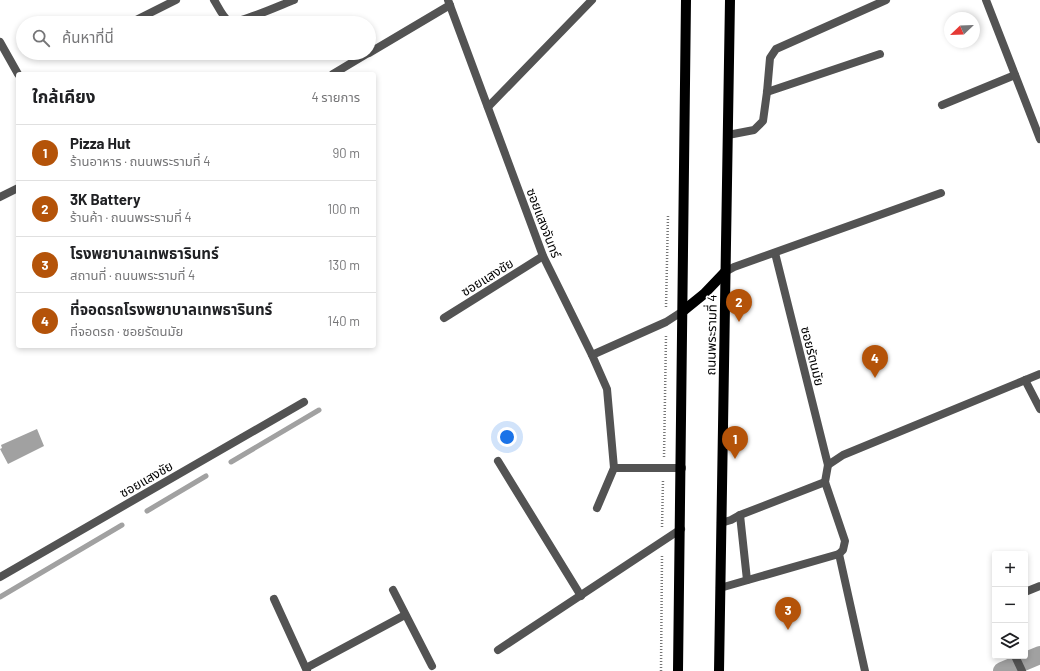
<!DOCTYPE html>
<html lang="th">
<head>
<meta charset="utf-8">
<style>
  :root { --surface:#fff; --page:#f2f2f2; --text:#202124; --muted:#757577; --line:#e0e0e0; --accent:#b45309 }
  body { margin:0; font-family:Barlow,"Noto Sans Thai",sans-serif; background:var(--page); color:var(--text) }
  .controls { position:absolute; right:12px; bottom:12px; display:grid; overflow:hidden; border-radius:4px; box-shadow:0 2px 6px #0003 }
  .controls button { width:36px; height:36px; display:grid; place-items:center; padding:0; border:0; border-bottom:1px solid var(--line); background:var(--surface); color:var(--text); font:20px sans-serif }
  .compass { position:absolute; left:944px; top:12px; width:36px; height:36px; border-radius:50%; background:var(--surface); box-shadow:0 2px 6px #0003; rotate:247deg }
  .you { position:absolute; left:507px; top:437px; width:14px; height:14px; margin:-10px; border:3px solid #fff; border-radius:50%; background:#1a73e8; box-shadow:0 0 0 6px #1a73e833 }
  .badge { display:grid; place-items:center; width:26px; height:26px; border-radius:50%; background:var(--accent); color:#fff; font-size:13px; font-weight:700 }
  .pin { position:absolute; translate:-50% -33px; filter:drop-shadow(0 1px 2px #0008) }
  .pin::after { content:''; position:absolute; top:21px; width:14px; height:12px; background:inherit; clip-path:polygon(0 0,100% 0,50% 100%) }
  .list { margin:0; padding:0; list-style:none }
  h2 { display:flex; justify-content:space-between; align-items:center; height:52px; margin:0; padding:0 16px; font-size:17px }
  h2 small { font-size:13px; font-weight:400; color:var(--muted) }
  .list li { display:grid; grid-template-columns:26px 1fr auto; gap:12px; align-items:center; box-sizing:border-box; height:56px; padding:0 16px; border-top:1px solid var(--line) }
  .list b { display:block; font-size:15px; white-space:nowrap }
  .list p { margin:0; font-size:13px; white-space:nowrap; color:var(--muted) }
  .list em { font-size:13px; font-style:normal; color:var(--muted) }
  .icon { flex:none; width:22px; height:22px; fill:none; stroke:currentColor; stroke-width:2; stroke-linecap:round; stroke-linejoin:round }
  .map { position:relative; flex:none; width:1040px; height:671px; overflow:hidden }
  .search { position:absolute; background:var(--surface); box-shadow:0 2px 6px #0003; left:16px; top:16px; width:360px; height:44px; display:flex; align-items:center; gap:10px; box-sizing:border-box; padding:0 14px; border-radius:22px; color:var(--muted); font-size:15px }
  .panel { position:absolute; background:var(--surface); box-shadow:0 2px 6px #0003; left:16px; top:72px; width:360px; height:276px; border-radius:4px }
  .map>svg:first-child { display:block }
</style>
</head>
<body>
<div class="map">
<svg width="1040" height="671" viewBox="0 0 1040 671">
  <rect width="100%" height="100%" fill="#fff"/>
  <!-- water -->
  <path fill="#a1a1a1" d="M37,429L44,446L8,464L0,449L2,448L1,445Z"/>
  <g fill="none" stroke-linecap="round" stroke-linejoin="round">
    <!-- stream -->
    <g stroke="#a1a1a1" stroke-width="5">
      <path d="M231,462L319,410"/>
      <path d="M147,511L206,476"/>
      <path d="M0,597L122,525"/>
    </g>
    <!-- canal -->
    <path stroke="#a1a1a1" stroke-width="18" d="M1002,671L1040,655"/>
    <!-- path -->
    <g stroke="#757575" stroke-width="2.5" stroke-dasharray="1 2" stroke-linecap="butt">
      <path d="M666,307L668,216"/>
      <path d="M664,457L666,336"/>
      <path d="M662,527L663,480"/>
      <path d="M661,671L662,556"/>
    </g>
    <!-- lane -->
    <g stroke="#535353" stroke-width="8">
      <path d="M767,92L880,54"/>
      <path d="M942,105L1015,75"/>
      <path d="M488,107L592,0"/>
      <path d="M728,135L754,130L763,121L767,92L770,58L776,49L886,0"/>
      <path d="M592,355L607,389L614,468L597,508"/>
      <path d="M1025,380L1040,409"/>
      <path d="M498,461L581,596"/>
      <path d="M614,468H682"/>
      <path d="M740,515L747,580"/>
      <path d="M721,523L731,520L740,515L825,482"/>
      <path d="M839,554L865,671"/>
      <path d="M720,588L839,554L843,550L845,541L825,482L828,465"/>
      <path d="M1025,592L1040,586"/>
      <path d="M498,650L681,529"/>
      <path d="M1015,656L1022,671"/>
    </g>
    <!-- street -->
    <g stroke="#535353" stroke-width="8">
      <path d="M214,0C218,6 223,18 229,21C237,25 283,4 294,0"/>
      <path d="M448,0L543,256L592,355L666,322L683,311"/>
      <path d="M986,0L1040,139"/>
      <path d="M130,23L176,0"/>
      <path d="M0,42L18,74"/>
      <path d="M369,53L450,5"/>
      <path d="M333,74L368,53"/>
      <path d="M0,197L18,188"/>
      <path d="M775,253L828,465L843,455L1040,374"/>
      <path d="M725,272L734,267L941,193"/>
      <path d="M444,318L543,256"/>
      <path d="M0,577L304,402"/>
      <path d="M393,590L432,666"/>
      <path d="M274,599L307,671"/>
      <path d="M306,668L405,615"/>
    </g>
    <!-- primary -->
    <g stroke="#000" stroke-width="10">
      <path d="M683,311L704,294L725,272"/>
      <path d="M678,671L686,0"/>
      <path d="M719,671L730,0"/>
    </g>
  </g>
  <g text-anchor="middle" stroke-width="3.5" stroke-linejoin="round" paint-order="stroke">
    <!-- street labels -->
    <g font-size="13" fill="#000" stroke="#fff">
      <text transform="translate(544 223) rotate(69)" y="5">ซอยแสงจันทร์</text>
      <text transform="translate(487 277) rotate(-32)" y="5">ซอยแสงชัย</text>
      <text transform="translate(711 335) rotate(-89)" y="5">ถนนพระรามที่ 4</text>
      <text transform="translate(813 356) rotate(76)" y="5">ซอยรัตนมัย</text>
      <text transform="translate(146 479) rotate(-30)" y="5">ซอยแสงชัย</text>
    </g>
  </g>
</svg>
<div class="controls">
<button>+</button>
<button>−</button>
<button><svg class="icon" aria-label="layers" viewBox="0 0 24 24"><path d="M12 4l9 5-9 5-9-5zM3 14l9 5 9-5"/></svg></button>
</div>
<svg class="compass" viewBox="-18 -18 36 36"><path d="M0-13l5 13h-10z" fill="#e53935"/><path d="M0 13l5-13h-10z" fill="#757577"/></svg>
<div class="you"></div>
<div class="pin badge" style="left:735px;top:459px">1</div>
<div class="pin badge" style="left:739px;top:322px">2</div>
<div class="pin badge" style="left:788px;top:630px">3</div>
<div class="pin badge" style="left:875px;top:378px">4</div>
<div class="search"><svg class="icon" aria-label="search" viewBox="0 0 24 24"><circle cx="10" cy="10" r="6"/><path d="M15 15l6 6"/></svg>ค้นหาที่นี่</div>
<section class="panel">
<h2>ใกล้เคียง<small>4 รายการ</small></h2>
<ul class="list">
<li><span class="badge">1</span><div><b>Pizza Hut</b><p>ร้านอาหาร · ถนนพระรามที่ 4</p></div><em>90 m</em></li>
<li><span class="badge">2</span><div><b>3K Battery</b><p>ร้านค้า · ถนนพระรามที่ 4</p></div><em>100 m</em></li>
<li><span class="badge">3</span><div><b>โรงพยาบาลเทพธารินทร์</b><p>สถานที่ · ถนนพระรามที่ 4</p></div><em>130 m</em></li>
<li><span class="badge">4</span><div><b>ที่จอดรถโรงพยาบาลเทพธารินทร์</b><p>ที่จอดรถ · ซอยรัตนมัย</p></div><em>140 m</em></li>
</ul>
</section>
</div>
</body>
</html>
